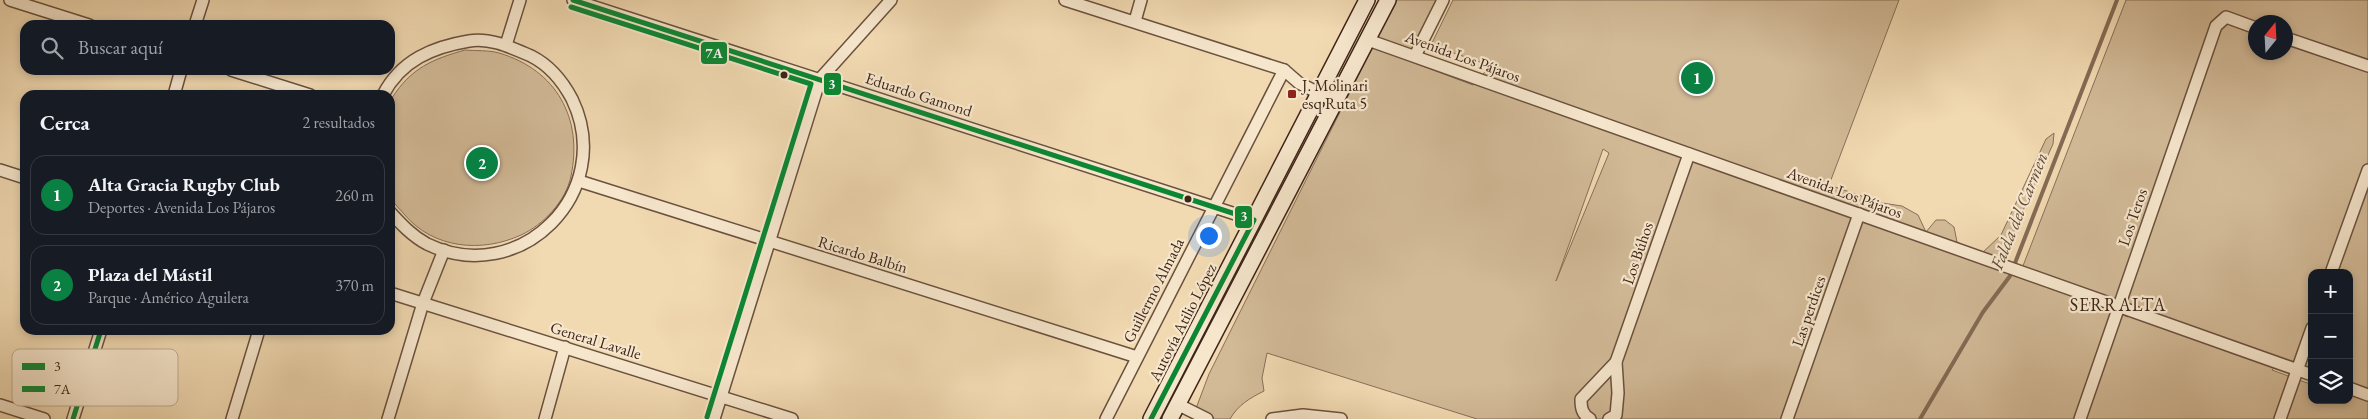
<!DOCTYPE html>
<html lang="es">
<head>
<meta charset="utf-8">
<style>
  :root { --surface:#171b24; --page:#20242c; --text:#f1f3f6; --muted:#9ea1a6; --line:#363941; --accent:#0b8043 }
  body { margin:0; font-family:"EB Garamond",serif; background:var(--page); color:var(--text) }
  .controls { position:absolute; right:15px; bottom:15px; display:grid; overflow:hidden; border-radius:10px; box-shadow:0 2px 8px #0003 }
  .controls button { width:45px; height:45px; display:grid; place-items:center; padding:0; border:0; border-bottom:1px solid var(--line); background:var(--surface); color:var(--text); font:25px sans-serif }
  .compass { position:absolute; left:2248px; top:15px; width:45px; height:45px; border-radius:50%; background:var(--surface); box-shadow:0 2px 8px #0003; rotate:18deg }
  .you { position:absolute; left:1208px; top:235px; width:18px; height:18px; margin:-12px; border:4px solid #fff; border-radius:50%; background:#1a73e8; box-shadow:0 0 0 8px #1a73e833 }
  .badge { display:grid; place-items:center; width:32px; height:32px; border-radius:50%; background:var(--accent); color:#fff; font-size:16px; font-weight:700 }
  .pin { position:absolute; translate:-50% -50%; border:2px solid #fff; box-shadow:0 1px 5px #0006 }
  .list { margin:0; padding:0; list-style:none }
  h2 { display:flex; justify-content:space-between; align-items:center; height:65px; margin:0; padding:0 20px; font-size:21px }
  h2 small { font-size:16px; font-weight:400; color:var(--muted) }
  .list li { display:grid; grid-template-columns:32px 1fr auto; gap:15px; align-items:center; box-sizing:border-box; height:80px; margin:0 10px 10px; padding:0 10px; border:1px solid var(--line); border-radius:15px }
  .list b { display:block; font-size:19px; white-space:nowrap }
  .list p { margin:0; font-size:16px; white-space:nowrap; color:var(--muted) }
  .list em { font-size:16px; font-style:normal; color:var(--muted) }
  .icon { flex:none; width:28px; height:28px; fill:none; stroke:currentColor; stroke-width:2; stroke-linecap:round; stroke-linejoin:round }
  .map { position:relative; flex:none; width:2368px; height:419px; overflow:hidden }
  .search { position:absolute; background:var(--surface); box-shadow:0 2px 8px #0003; left:20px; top:20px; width:375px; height:55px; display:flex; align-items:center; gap:12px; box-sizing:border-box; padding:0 18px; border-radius:15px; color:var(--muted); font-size:19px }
  .panel { position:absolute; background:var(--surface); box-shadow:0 2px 8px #0003; left:20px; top:90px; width:375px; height:245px; border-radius:15px }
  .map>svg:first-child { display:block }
</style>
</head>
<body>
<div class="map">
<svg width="2368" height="419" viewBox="0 0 2368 419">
  <rect width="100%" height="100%" fill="#f1d9b1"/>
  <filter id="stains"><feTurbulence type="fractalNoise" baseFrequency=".004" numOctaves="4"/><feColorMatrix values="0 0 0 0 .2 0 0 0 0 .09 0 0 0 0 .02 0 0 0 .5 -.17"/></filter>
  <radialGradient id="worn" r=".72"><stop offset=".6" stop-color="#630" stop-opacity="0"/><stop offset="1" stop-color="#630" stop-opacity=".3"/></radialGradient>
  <!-- green -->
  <g fill="#d2ba97" stroke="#886f58" fill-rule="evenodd">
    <path d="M1396,0H1437L1409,61L1473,85L1485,72L1494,67L1431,45L1453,0H1899L1829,185L1882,203L1902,206L1918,215L1926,232L1936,220H1945L1954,227L1957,242L1981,254L2001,235L2046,139L2054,133L2053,144L2016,226L2004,258L2007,272L2060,292H2072L2083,300L2128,317L2131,314L2021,271L2126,0H2368V419H1477L1267,353L1262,378L1264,391C1250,398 1238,405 1230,419H1192L1209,374ZM2256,22H2286V52H2256ZM1603,149L1609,153L1556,281ZM2312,273H2349V400H2312ZM2279,363L2308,373L2310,384L2272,370Z"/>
    <path d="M465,50C476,51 489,50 499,53C557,70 583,119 571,176C566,201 543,225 521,235C482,253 433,249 404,214C400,209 392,202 390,196C387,185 390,156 390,143C390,133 387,105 392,98C411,68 433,59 465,50Z"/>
  </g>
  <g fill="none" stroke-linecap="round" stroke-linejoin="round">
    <!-- stream -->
    <path stroke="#846b55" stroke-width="4" d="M1920,419L1983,312L2010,276L2117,0"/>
    <!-- street casing -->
    <g stroke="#6a513e" stroke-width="14">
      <g id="street">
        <path d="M10,0L89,25"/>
        <path d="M573,0L1254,220"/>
        <path d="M1065,0L1284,70L1299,83L1336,102"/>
        <path d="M1135,21L1141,0"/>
        <path d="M195,25L203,0"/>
        <path d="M2286,38L2368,66"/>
        <path d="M1368,40L2312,375"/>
        <path d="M506,45L520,0"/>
        <path d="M1415,56L1443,0"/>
        <path d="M231,70L310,95"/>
        <path d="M174,95L181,70"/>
        <path d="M383,95C401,60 433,47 469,41C490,37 512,48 531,56C549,65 563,82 572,99C617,192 520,289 427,244C412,236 401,224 390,212"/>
        <path d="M0,170L25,178"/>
        <path d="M579,181L1137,357"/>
        <path d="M2331,273L2368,170"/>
        <path d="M390,293L792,419"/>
        <path d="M2349,388L2368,395"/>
        <path d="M1177,404L1207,419"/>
        <path d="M0,405L44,419"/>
        <path d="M73,419L101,330"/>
        <path d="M232,419L259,330"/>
        <path d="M388,419L423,303L444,250"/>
        <path d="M545,419L565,347"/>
        <path d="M714,419L820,79L891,0"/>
        <path d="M1106,419L1284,70"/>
        <path d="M1272,419L1303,415L1341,419"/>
        <path d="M1590,419C1582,414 1581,408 1581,399L1616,362"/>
        <path d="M1609,419L1616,415L1618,393L1616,362L1689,154"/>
        <path d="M1787,419L1859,214"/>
        <path d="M2080,419L2216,26L2226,17L2256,28"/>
        <path d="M2280,419L2312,328"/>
      </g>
    </g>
    <!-- secondary casing -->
    <g stroke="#3d2418" stroke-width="18">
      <g id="secondary">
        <path d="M1151,419L1367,0"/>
        <path d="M1170,419L1388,0"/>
      </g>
    </g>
    <!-- street -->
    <use href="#street" stroke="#f6e6cc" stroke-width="11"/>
    <!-- secondary -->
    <use href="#secondary" stroke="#f6e6cc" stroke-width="15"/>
    <!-- bus-1 casing -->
    <g stroke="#f6e6cc" stroke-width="9">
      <g id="bus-1">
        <path d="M573,0L1254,220L1151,419"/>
        <path d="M73,419L101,330"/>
      </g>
    </g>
    <!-- bus-2 casing -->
    <g stroke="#f6e6cc" stroke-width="9">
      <path id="bus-2" d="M571,7L811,84L707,417"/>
    </g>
    <!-- bus-1 -->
    <use href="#bus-1" stroke="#0b8733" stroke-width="5"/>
    <!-- bus-2 -->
    <use href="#bus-2" stroke="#0b8733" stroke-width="5"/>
  </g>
  <!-- markers -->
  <g fill="#3d2418" stroke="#f6e6cc" stroke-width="2">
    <circle cx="784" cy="75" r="4.5"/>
    <circle cx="1188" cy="199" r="4.5"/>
  </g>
  <rect fill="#8f2418" stroke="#f6e6cc" stroke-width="2" x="1287" y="89" width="10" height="10" rx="2.5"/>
  <g text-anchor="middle" stroke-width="4.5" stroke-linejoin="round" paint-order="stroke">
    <!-- street labels -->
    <g font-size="16" fill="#3d2418" stroke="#f6e6cc">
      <text transform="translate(1463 56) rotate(20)" y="6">Avenida Los Pájaros</text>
      <text transform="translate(919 94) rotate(18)" y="6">Eduardo Gamond</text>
      <text transform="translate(1845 192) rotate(20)" y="6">Avenida Los Pájaros</text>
      <text transform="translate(2132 217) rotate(-71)" y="6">Los Teros</text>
      <text transform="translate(1637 253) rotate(-71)" y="6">Los Búhos</text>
      <text transform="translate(863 254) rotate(17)" y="6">Ricardo Balbín</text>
      <text transform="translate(1153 290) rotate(-63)" y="6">Guillermo Almada</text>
      <text transform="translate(1808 311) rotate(-71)" y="6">Las perdices</text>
      <text transform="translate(1182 322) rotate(-63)" y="6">Autovía Atilio López</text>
      <text transform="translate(596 340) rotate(17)" y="6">General Lavalle</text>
    </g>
    <!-- poi labels -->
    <g font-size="16" fill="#3d2418" stroke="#f6e6cc" text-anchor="start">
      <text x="1302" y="91">J. Molinari<tspan x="1302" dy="18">esq Ruta 5</tspan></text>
    </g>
    <!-- water labels -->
    <g font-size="18" font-style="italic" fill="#614836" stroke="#f6e6cc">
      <text transform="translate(2019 211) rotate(-68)" y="6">Falda del Carmen</text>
    </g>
    <!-- neighbourhood labels -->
    <g font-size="18" letter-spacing="1" fill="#3d2418" stroke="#f6e6cc">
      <text x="2118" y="311">SERRALTA</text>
    </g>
  </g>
  <!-- legend -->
  <rect x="12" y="349" width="166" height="57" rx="8" fill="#f6e6cc" stroke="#beac96" stroke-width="1"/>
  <rect x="22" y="363" width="23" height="7" fill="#0b8733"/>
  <rect x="22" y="386" width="23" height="6" fill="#0b8733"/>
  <g font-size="14" fill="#3d2418">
    <text x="54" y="371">3</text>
    <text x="54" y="394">7A</text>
  </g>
  <g stroke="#f6e6cc" stroke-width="2">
    <rect x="700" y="41" width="28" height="24" rx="5" fill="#0b8733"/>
    <rect x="823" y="72" width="19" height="24" rx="5" fill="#0b8733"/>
    <rect x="1234" y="205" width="19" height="24" rx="5" fill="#0b8733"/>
  </g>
  <g font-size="14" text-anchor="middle" font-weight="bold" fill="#fff">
    <text x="714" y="58">7A</text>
    <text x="832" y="89">3</text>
    <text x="1244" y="221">3</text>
  </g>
  <rect width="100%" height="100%" filter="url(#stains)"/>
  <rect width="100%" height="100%" fill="url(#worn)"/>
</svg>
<div class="controls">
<button>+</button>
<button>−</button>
<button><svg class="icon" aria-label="layers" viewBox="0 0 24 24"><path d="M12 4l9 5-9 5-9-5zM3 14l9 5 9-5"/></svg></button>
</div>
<svg class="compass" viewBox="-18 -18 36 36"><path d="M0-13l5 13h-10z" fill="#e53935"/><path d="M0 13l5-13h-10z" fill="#9ea1a6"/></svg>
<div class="you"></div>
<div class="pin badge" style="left:1697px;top:78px">1</div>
<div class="pin badge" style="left:482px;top:163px">2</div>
<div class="search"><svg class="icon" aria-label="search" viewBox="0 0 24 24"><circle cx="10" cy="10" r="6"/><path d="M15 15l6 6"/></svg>Buscar aquí</div>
<section class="panel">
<h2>Cerca<small>2 resultados</small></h2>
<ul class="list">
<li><span class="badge">1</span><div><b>Alta Gracia Rugby Club</b><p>Deportes · Avenida Los Pájaros</p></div><em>260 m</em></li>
<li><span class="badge">2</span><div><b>Plaza del Mástil</b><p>Parque · Américo Aguilera</p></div><em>370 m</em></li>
</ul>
</section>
</div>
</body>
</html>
